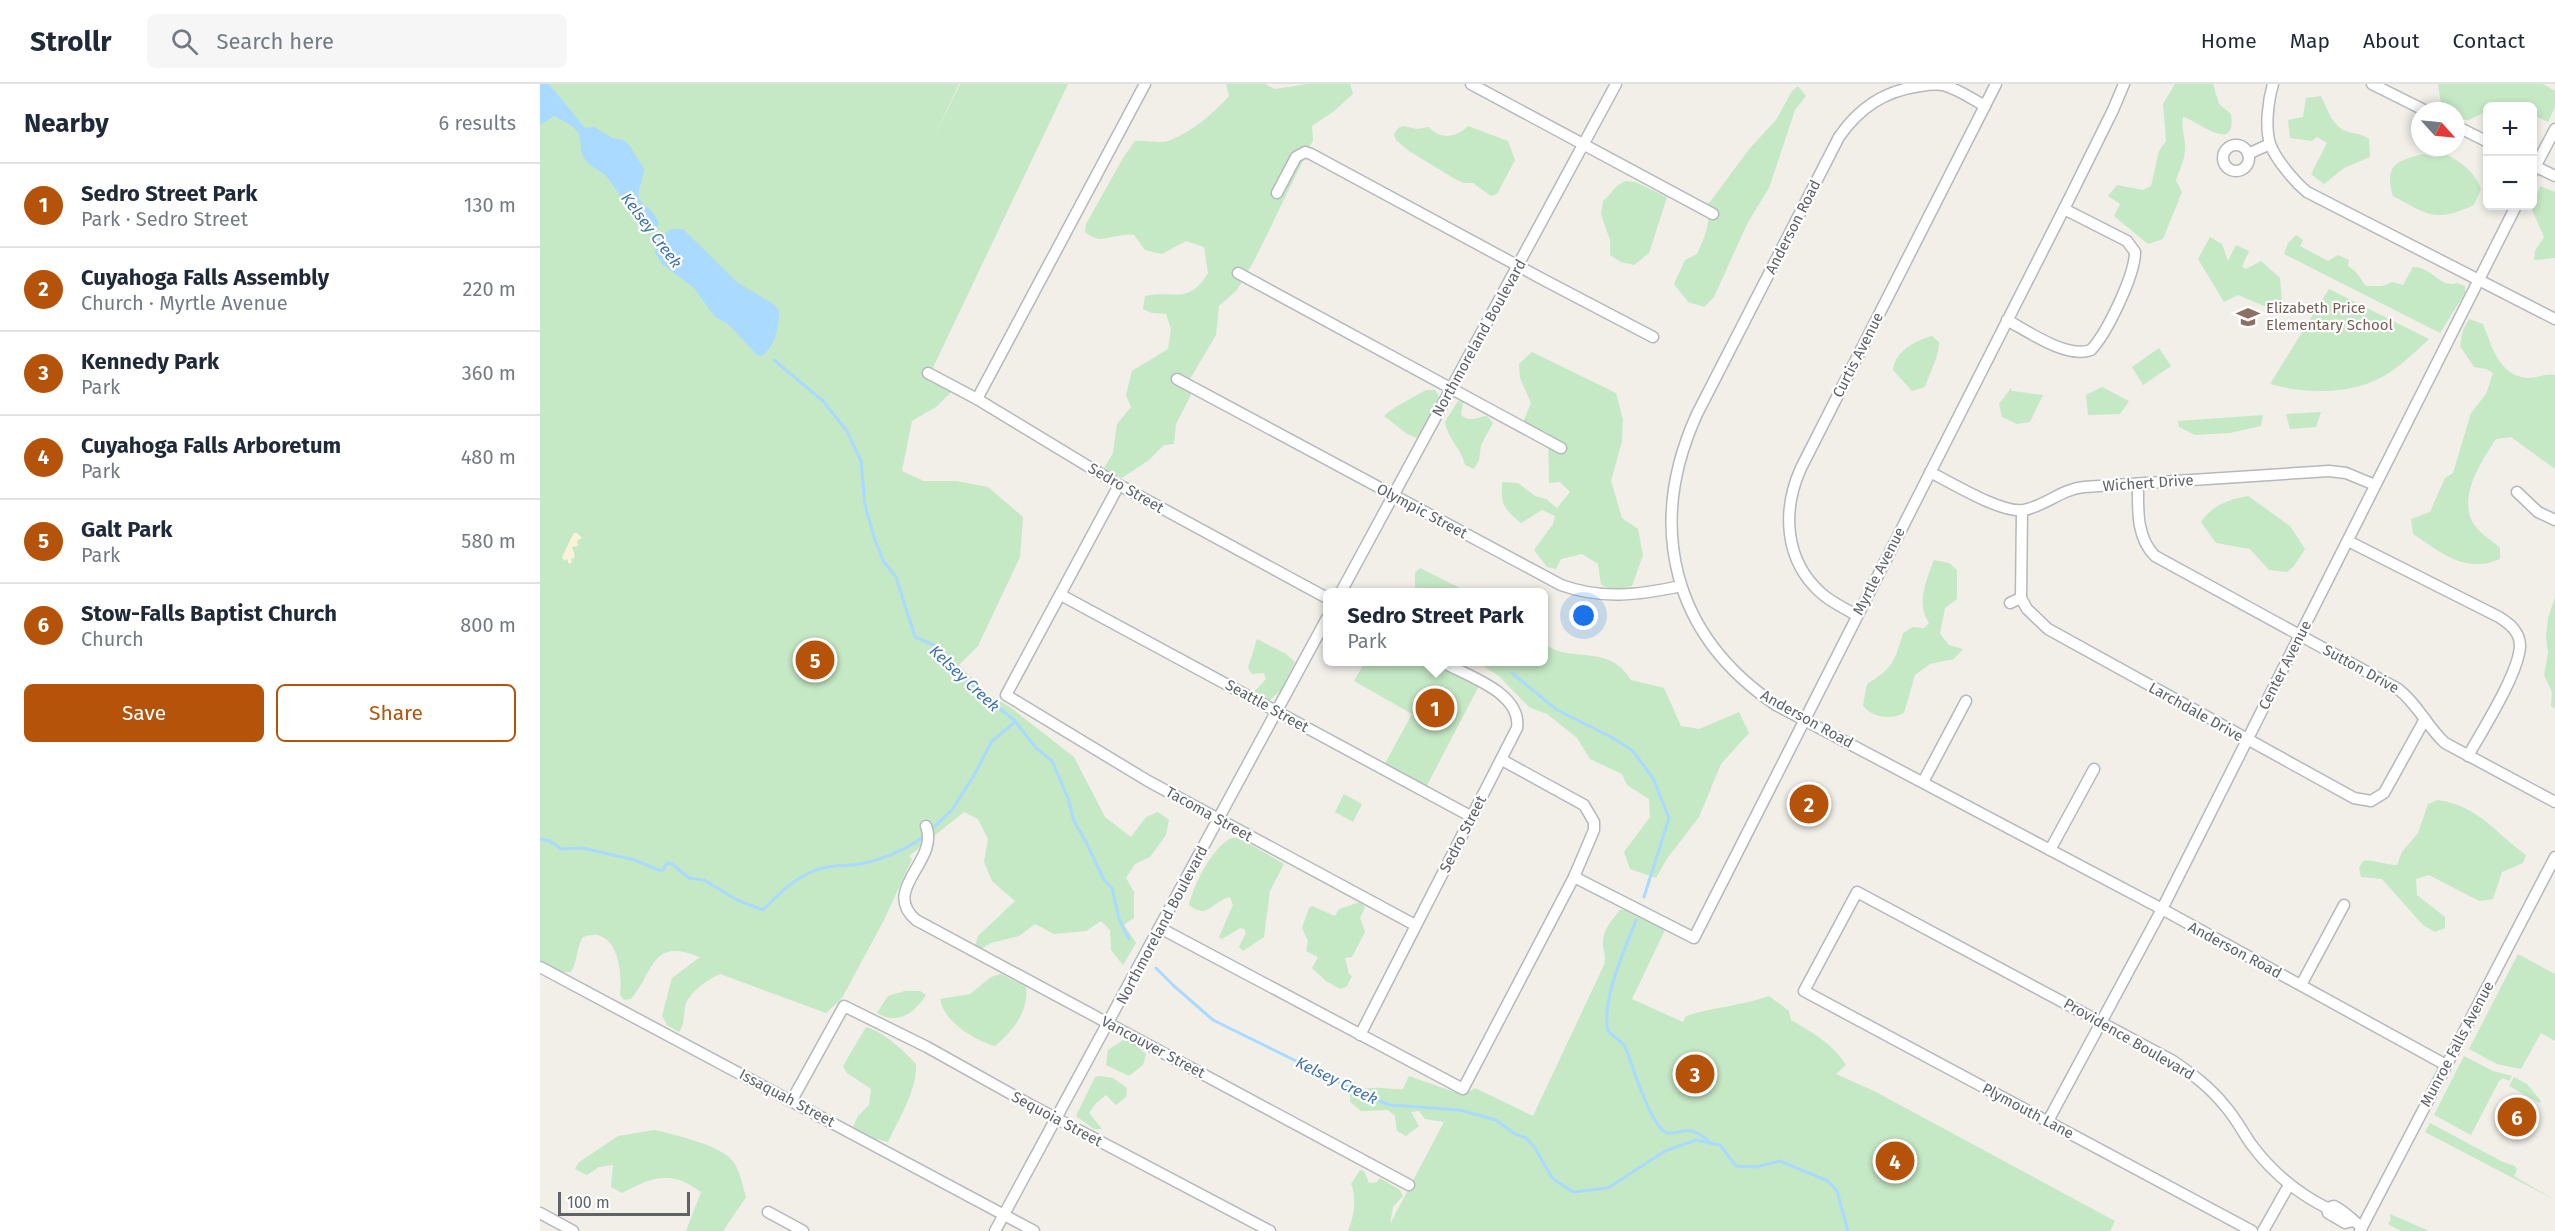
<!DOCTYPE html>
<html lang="en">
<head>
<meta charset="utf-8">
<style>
  :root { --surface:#fff; --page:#f6f6f7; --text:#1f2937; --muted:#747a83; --line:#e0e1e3; --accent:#b45309 }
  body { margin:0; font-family:"Fira Sans",sans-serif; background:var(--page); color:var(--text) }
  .controls { position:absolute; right:18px; top:18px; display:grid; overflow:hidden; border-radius:9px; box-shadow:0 3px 9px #0003 }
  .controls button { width:54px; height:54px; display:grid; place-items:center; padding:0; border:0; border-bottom:2px solid var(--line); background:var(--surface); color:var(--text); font:30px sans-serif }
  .compass { position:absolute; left:1871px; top:18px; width:54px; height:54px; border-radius:50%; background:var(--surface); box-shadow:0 3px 9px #0003; rotate:117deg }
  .scale { position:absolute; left:18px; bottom:15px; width:132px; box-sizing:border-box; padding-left:6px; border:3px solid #5f6368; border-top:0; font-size:16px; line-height:21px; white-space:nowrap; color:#5f6368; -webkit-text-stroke:4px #fff; paint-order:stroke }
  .you { position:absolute; left:1044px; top:532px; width:21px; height:21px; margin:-15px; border:4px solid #fff; border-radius:50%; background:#1a73e8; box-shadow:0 0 0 9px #1a73e833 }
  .badge { display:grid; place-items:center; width:39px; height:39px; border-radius:50%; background:var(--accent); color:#fff; font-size:20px; font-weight:700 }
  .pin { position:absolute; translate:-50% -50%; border:3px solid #fff; box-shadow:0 2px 6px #0006 }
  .popup { position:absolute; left:783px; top:504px; width:225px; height:78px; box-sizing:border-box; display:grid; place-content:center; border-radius:9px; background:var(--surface); filter:drop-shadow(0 2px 4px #0005); font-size:20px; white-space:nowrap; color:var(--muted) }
  .popup b { font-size:22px; color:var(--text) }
  .popup::after { content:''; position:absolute; left:50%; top:100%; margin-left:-12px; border:12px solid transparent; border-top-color:var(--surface) }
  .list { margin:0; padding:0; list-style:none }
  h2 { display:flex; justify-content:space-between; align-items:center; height:78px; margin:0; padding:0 24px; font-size:26px }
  h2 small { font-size:20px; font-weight:400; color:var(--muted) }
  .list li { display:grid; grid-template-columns:39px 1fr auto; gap:18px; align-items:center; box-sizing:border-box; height:84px; padding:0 24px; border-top:2px solid var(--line) }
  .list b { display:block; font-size:22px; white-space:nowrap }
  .list p { margin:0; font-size:20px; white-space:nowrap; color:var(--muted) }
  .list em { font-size:20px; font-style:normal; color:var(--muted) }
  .actions { display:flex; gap:12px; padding:18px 24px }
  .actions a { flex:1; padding:14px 0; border:2px solid var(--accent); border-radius:9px; text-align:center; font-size:21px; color:var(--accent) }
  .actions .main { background:var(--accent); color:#fff }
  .icon { flex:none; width:33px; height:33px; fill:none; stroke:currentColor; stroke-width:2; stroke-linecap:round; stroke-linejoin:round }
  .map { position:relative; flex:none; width:2015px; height:1147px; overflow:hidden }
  header { display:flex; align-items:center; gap:36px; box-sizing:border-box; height:84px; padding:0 30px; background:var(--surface); border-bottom:2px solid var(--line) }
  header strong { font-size:28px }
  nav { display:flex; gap:33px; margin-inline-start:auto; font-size:21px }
  .search { width:420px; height:54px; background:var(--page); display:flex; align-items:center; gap:15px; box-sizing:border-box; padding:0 21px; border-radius:9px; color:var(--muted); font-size:22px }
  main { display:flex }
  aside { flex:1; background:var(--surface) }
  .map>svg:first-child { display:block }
</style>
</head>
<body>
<header>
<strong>Strollr</strong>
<div class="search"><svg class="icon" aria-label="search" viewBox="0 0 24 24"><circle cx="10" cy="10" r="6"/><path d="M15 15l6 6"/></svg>Search here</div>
<nav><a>Home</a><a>Map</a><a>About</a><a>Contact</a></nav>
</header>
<main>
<aside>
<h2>Nearby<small>6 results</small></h2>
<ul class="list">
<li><span class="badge">1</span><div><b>Sedro Street Park</b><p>Park · Sedro Street</p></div><em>130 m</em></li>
<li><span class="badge">2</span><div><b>Cuyahoga Falls Assembly</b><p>Church · Myrtle Avenue</p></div><em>220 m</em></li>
<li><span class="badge">3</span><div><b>Kennedy Park</b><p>Park</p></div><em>360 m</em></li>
<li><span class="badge">4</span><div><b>Cuyahoga Falls Arboretum</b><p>Park</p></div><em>480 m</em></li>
<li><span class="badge">5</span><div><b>Galt Park</b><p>Park</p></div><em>580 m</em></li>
<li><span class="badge">6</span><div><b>Stow-Falls Baptist Church</b><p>Church</p></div><em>800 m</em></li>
</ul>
<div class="actions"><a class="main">Save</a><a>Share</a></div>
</aside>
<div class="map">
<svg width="2015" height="1147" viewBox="0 0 2015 1147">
  <rect width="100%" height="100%" fill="#f1efe8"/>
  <!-- green -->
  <g fill="#c5e8c5">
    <path d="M0,0H419L392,58L420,0H528L388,294L411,308L396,323L372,337L362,387L384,397H416L448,403L483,433L480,473L438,562L419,581L448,610L470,623L534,673L565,733L591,753L606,733L618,728L629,736L626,751L610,773L595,780L586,794L594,808V834L584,841L596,859L583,881L571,866L570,846L561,837L546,847L514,850L495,840L479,852L451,859L441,865L435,862L438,852L475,817L452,797L444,778L448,755L438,735L424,728L369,772L372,775L344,836L302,914L286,929L180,890C167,896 147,909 145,924C143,934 145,939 139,948L127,941L122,932L132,894L160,873C111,853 115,886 91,915L84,916L80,911C82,893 80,857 58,851C54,850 47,852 43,853C36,864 38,876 31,888H17L0,879Z"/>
    <path d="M686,0H725L735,5L768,0H810L813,10L793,28L772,42L773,56L716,173L697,206L679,222L676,251L647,300L654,305L636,340L634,360L624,361L609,376L582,394L563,386L573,369L577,340L591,323L586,311L592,287L628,265L631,245L626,230L612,229L603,225L605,212C636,206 649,221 668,189L664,163L646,157L622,170L605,166L594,151C575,148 562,163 545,148L546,140L583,74L595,57C605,56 620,60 628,57C652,48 672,31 689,12Z"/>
    <path d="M1635,0H1673L1679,20L1691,30C1697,72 1659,37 1643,33C1641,44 1645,52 1645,63C1646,74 1639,86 1636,97L1642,108L1623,155L1608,160L1574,132L1580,120L1568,112L1577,101L1603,106L1611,102L1619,67L1626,57L1623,20Z"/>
    <path d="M1898,0H2003L2015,7V23L2008,38L1993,31L1992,22H1977L1969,18L1948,22L1947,27L1929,36L1916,35V27H1902Z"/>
    <path d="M1258,2L1266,12L1255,26L1229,104L1208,138L1174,213L1164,223L1148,218L1134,200L1145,176L1157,170C1164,154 1173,136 1166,119L1170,118L1210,64L1236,36L1252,7Z"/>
    <path d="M1781,12C1787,24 1792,42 1806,47C1814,50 1820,49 1829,55L1830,73L1804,84L1784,100L1771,90L1787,59L1777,53L1772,57L1750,54L1748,36L1763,33L1766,14Z"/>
    <path d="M863,42L877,45L889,43C900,56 916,54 928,42L968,57L975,76L957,110L951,112L933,99H924L915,95L869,67L856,56L854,50L858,44Z"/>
    <path d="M1883,70L1894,73L1908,71C1924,81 1934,87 1941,105L1934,121C1894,139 1889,131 1853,112C1844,81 1856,77 1883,70Z"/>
    <path d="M1086,97L1095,98L1127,113L1109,169L1094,181L1081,178L1070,171V156L1061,130L1063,117C1072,110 1074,101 1086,97Z"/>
    <path d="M2000,102L2015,108V174L1994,176L1995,167L2004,153L1992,126Z"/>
    <path d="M1756,151L1763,156L1760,162L1788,177L1798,171L1809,176L1808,182L1815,187L1826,202H1842L1853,198L1863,201L1873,183C1893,183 1900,205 1917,199L1925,202V209L1900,249L1744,170L1748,159Z"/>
    <path d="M1670,153L1682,160L1688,177L1696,161L1709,167L1702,183L1706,185L1721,177L1740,194L1743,230L1698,211L1684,218L1658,175Z"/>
    <path d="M1789,205L1889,255C1875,268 1860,283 1842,293C1809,311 1765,310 1730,300Z"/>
    <path d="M1929,235L1943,240C1952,262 1958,290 1986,294C1996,295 2005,289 2015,291V385L1971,353L1956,355C1941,378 1916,415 1935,442C1941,450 1953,457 1960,464V475C1925,490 1902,469 1873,450L1871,435L1890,428L1905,394L1913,389L1931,329L1946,310L1953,289L1946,285L1934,283L1920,262L1923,246Z"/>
    <path d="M1392,252L1399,258C1399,273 1390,288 1385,303L1372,307L1353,286C1355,267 1375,257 1392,252Z"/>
    <path d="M1619,264L1631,282L1603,301L1592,283Z"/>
    <path d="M992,268L1076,309L1083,336L1082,357L1071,397L1082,434L1098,445L1103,471L1092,502L1075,506L1061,501L1058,480L1042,470L1021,475L1016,485L1007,483L994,466L1013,440L1015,432L1002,426L981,439C963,424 961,421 962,398L978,399L995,412L1006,415L1017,424L1030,408L1020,398L1009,399L1008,349L983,338L991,319L980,294L979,280Z"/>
    <path d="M1562,303L1589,317L1580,330L1548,331L1546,311Z"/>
    <path d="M1471,304L1472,307L1503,311L1490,338L1477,340L1462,333L1459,320Z"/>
    <path d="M886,306H895L901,315L877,354L867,350L844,332C852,324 874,313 886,306Z"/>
    <path d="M918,317L923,318L921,331C931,339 936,333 947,332L953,339L941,361L939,376L934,385L925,381C922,365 908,356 905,338Z"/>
    <path d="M1781,328L1776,343L1750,345L1746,330Z"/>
    <path d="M1723,331L1721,342L1690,349L1655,351L1639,343L1638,337Z"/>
    <path d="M1708,412L1750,442L1765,465L1754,482L1747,488L1729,486L1710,465L1676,459L1661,438C1673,421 1687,416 1708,412Z"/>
    <path d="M1394,476L1409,479L1417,486V515L1405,524L1400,550L1409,561L1423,565L1414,575L1390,580L1375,591L1364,629C1351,636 1333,634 1323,622L1327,600C1352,585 1355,577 1363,549L1373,543L1384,544L1389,539C1376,519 1386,497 1394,476Z"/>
    <path d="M880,484L928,508H875V489Z"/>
    <path d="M2015,513V625L2011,622L2012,608L2004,591L2008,569L2006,553L2008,534Z"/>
    <path d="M717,555L746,570L755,578L741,606L728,618L713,609L726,595L724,589L712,590L708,584Z"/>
    <path d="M1003,558C1028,582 1068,557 1091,596L1124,604L1141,642L1159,645L1199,628L1209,649L1181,680L1159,733L1126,776L1116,794L1090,785L1084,768L1110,733L1109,715L1087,701L1082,690L1050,675L1037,654L1007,630L989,623L959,592L940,580L922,578H1003Z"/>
    <path d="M825,578H902L941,598L884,707L842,685L872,630L814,597Z"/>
    <path d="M804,710L822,720L813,738L795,728Z"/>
    <path d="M1898,716C1939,722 1955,749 1986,771L1983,779L1962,788L1953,815L1939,817L1889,791L1876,795L1877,811L1905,833V844L1895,848L1883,841L1842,795L1821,793L1819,784L1823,777C1835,775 1844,781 1857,781L1862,768L1878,749L1888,720Z"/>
    <path d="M691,754H699L744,780L730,807L724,853L703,867L699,863L706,849L704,845L700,844L682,855L679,853L693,821L690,813C670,818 669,836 649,821C654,800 672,764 691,754Z"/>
    <path d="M820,818L825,823L820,834L825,848L812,873L805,874L809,890L812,892L807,902L800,905L786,897L772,884L778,873L766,867L768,857L762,844L769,824L772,822L795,832L799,825Z"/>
    <path d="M1087,825L1126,844L1092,915L1143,938L1146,932C1173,923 1202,922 1229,912L1249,927L1251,936C1272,948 1293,960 1306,981L1296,990L1334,1007L1575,1137L1570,1147H808C814,1133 817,1115 811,1100L820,1086L824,1087L829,1099L837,1098L840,1094L860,1106L863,1112L853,1123L850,1140L904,1038L885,1035L879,1027L871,1028L879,1042L866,1052L857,1047L855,1032L848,1026L821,1027L810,1018V1011L804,1003C816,1005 822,1005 834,1004C842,1003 852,1006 863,1005L869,992L923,1011L935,1004L993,1032L1064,881C1066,872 1064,869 1063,861C1062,847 1071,837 1080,826Z"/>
    <path d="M1978,870L2015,890V957L2001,949L1981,985L1957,980L1929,965Z"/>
    <path d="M461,890L486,903C489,927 473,947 455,962C435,957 403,937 400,915L430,910L451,893Z"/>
    <path d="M365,907H380L386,911C374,930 357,941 337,929L348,912Z"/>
    <path d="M326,943C344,948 363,966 376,980C377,1007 359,1034 348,1058L325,1052L313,1043L318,1032L329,1021L331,1005L307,989L303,982Z"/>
    <path d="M583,956L592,958L606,970L603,981L589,992L566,981L568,966Z"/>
    <path d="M1924,972L1953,987L1972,992L1969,997L1963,994L1959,997L1931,1051L1894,1031Z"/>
    <path d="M560,992L573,994L587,1004L586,1013L576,1021L566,1011L556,1019L549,1029L562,1045H554L536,1032L555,993Z"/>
    <path d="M1974,993L1987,1000L2001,1017L2000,1019L1969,1002Z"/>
    <path d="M1890,1039L1963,1078L1975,1082L1977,1086L1974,1092L2015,1116L1885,1048Z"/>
    <path d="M115,1046C135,1051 175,1060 190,1074C200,1084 202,1100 206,1113L183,1147H146L161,1108C129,1085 113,1093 82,1109L71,1103L73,1081L59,1083L47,1091L35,1085L38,1079L78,1052Z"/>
    <path d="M1850,1130L1889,1147H1861L1848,1140L1851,1136Z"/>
  </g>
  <!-- sand -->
  <path fill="#fbf3d9" d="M34,449H37L42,454L37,457L38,462L32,463L35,472L33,475L31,474L32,478L29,480L27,475L24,477L22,473C27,464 29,457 34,449Z"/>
  <!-- water -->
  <g fill="#aadaff">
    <path d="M0,0H9L45,44L54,43L72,54L83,56L90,62L104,85C104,94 97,105 99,114C102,122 115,125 119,140L117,143C99,147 76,103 66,92C59,86 49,82 44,74C39,66 42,54 38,48C34,42 21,36 14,32L0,41Z"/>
    <path d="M131,145H143L198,199L232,219L239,226C239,243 236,261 222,272L217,271L188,240L175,233L154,204L122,180L115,169C118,157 121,152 131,145Z"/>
  </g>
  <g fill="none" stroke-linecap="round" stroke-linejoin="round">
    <!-- stream -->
    <g stroke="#aadaff" stroke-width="3">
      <path d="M110,142L120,156"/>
      <path d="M234,276L283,317L307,347L321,377L325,421L335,456L344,478L356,493L375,553L396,562L410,579L436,605L474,636L496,664L512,677L528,714L534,737L546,758L564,796L572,804L579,835L589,855"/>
      <path d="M972,589L1017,626L1071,653L1092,666L1113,694L1129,734L1104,813"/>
      <path d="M394,743L412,726L433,693L452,657L475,638"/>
      <path d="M0,755L10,757L21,765L43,764L94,776L119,786H123L127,779L132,780L149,794L164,796L197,816L223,826C241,807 261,788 287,783C298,781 309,782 320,780C340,776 366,766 383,753"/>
      <path d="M1096,836C1085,865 1064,910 1067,942C1068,953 1083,955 1086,965C1093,983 1110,1039 1125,1048C1133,1052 1143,1045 1152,1047C1157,1048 1163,1053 1168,1056"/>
      <path d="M616,884L634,902L673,936L831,1014L850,1021L920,1026L956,1036L975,1050L986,1054L995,1064L1012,1094L1033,1108L1068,1104L1125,1067L1156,1056L1180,1061L1196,1082L1216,1083L1240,1077L1288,1097L1297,1107L1308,1147"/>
    </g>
    <!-- minor casing -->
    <g stroke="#b5b8bc" stroke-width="13">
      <g id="minor">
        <path d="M931,0L1173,130"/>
        <path d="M1733,0C1728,17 1725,43 1730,60C1736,76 1755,98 1767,108L2015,235"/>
        <path d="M1832,0L1886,27"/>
        <path d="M1445,22C1432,15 1418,5 1403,1C1396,0 1387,1 1380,2C1344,7 1319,24 1299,53L1157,330C1106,442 1132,551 1236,621L1622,825L1906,981"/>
        <path d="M1916,42L1948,58"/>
        <circle cx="1696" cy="74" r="13"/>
        <path d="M1708,70L1730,60"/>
        <path d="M1992,81L2015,92"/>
        <path d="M1992,89L2015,45"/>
        <path d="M737,109L756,73L765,68L771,70L1006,197L1113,253"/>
        <path d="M698,189L1021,364"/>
        <path d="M1467,236C1489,248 1527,275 1551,266C1567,249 1595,191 1595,168L1587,157L1524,125"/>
        <path d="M388,289L437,315L579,401L787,514"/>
        <path d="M637,295L1021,501C1062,516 1099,511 1141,502"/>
        <path d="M437,315L605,0"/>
        <path d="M1390,388C1410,398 1462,430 1484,426C1505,422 1522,405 1544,403L1789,387L1806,389L1835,401"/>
        <path d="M1598,400C1598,425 1596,453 1615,472L1858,605C1878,620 1887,643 1905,659L2015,718"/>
        <path d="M579,401L466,611L608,697L875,841"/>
        <path d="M1977,408L1998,428L2015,436"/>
        <path d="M1482,427L1481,514L1487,525L1508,545L1814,714L1831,717L1844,709L1885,635"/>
        <path d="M1808,457L1959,533C1970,540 1980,548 1980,562C1979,589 1942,647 1928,672"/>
        <path d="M801,508L1076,0"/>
        <path d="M521,511L932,733"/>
        <path d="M1470,519L1481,514"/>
        <path d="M1316,531C1304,524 1291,518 1281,509C1244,476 1242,426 1261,384L1456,0"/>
        <path d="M1383,698L1426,617"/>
        <path d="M386,742C400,777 340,805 376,836L869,1101"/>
        <path d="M1510,766L1554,685"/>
        <path d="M1034,793L1154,854L1529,115L1573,26L1584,0"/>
        <path d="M620,844L923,1005L1034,793L1054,746V738L1044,721L962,676"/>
        <path d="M0,883L494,1147"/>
        <path d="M1761,901L1804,821"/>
        <path d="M820,951L977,644C982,609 928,592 902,578"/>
        <path d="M252,1016L304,922L387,963L489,1020L730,1147"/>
        <path d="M1508,1037L1622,825L1976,122"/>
        <path d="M1787,1124L1788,1129L1805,1139L1813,1137"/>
        <path d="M228,1128L263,1147"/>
        <path d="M0,1129L33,1147"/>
        <path d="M455,1147L787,534"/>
        <path d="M1712,1147L1264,907L1317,808L1633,977C1652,990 1670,1003 1685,1022C1695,1033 1702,1047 1711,1060C1731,1087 1757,1109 1787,1124L1794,1122C1808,1129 1811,1136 1822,1143"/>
        <path d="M1723,1147L1749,1101"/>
        <path d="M1820,1147L2015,773"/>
      </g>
    </g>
    <!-- minor -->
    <use href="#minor" stroke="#fff" stroke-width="10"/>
  </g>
  <!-- icons -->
  <defs>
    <g id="school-bare" transform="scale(1.8)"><path d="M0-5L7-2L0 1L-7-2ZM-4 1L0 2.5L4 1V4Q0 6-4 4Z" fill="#8d6e63" stroke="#fff" stroke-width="2.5" paint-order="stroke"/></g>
  </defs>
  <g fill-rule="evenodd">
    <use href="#school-bare" x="1708" y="233"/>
  </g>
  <g text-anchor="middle" stroke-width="4.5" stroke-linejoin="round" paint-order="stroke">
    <!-- street labels -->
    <g font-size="15" fill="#5f6368" stroke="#fff">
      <text transform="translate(1253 143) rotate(-63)" y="5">Anderson Road</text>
      <text transform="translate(939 254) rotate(-61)" y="5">Northmoreland Boulevard</text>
      <text transform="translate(1318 271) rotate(-63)" y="5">Curtis Avenue</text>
      <text transform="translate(1608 399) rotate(-4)" y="5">Wichert Drive</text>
      <text transform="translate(586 404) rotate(30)" y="5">Sedro Street</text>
      <text transform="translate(882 427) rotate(28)" y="5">Olympic Street</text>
      <text transform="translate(1339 487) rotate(-63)" y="5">Myrtle Avenue</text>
      <text transform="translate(1745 581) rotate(-63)" y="5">Center Avenue</text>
      <text transform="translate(1821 585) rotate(29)" y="5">Sutton Drive</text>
      <text transform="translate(727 622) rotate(29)" y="5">Seattle Street</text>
      <text transform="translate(1656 628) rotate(29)" y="5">Larchdale Drive</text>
      <text transform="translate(1267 635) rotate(29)" y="5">Anderson Road</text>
      <text transform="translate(669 730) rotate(29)" y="5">Tacoma Street</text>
      <text transform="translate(923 750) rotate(-63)" y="5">Sedro Street</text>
      <text transform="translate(622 841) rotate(-62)" y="5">Northmoreland Boulevard</text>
      <text transform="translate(1695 866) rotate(28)" y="5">Anderson Road</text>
      <text transform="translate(1589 955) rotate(30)" y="5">Providence Boulevard</text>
      <text transform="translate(1917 960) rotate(-62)" y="5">Munroe Falls Avenue</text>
      <text transform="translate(613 963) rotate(28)" y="5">Vancouver Street</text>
      <text transform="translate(247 1014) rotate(28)" y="5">Issaquah Street</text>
      <text transform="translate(1488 1027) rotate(28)" y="5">Plymouth Lane</text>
      <text transform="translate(517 1035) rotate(28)" y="5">Sequoia Street</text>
    </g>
    <!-- education labels -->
    <g font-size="15" fill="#785e54" stroke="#fff" text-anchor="start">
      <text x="1726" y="229">Elizabeth Price<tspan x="1726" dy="17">Elementary School</tspan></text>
    </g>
    <!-- water labels -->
    <g font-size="16" font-style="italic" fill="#4174aa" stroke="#fff">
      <text transform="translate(112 146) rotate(53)" y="6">Kelsey Creek</text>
      <text transform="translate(425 594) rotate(43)" y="6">Kelsey Creek</text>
      <text transform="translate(797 996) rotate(26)" y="6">Kelsey Creek</text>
    </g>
  </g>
</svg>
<div class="controls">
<button>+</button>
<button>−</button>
</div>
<svg class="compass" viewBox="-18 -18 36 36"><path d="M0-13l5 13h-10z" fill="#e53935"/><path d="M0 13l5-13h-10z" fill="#747a83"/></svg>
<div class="scale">100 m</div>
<div class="you"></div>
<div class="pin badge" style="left:895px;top:624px">1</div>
<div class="popup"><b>Sedro Street Park</b>Park</div>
<div class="pin badge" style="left:1269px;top:720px">2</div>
<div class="pin badge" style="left:1155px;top:990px">3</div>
<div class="pin badge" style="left:1355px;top:1077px">4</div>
<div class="pin badge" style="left:275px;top:576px">5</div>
<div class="pin badge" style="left:1977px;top:1033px">6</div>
</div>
</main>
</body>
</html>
